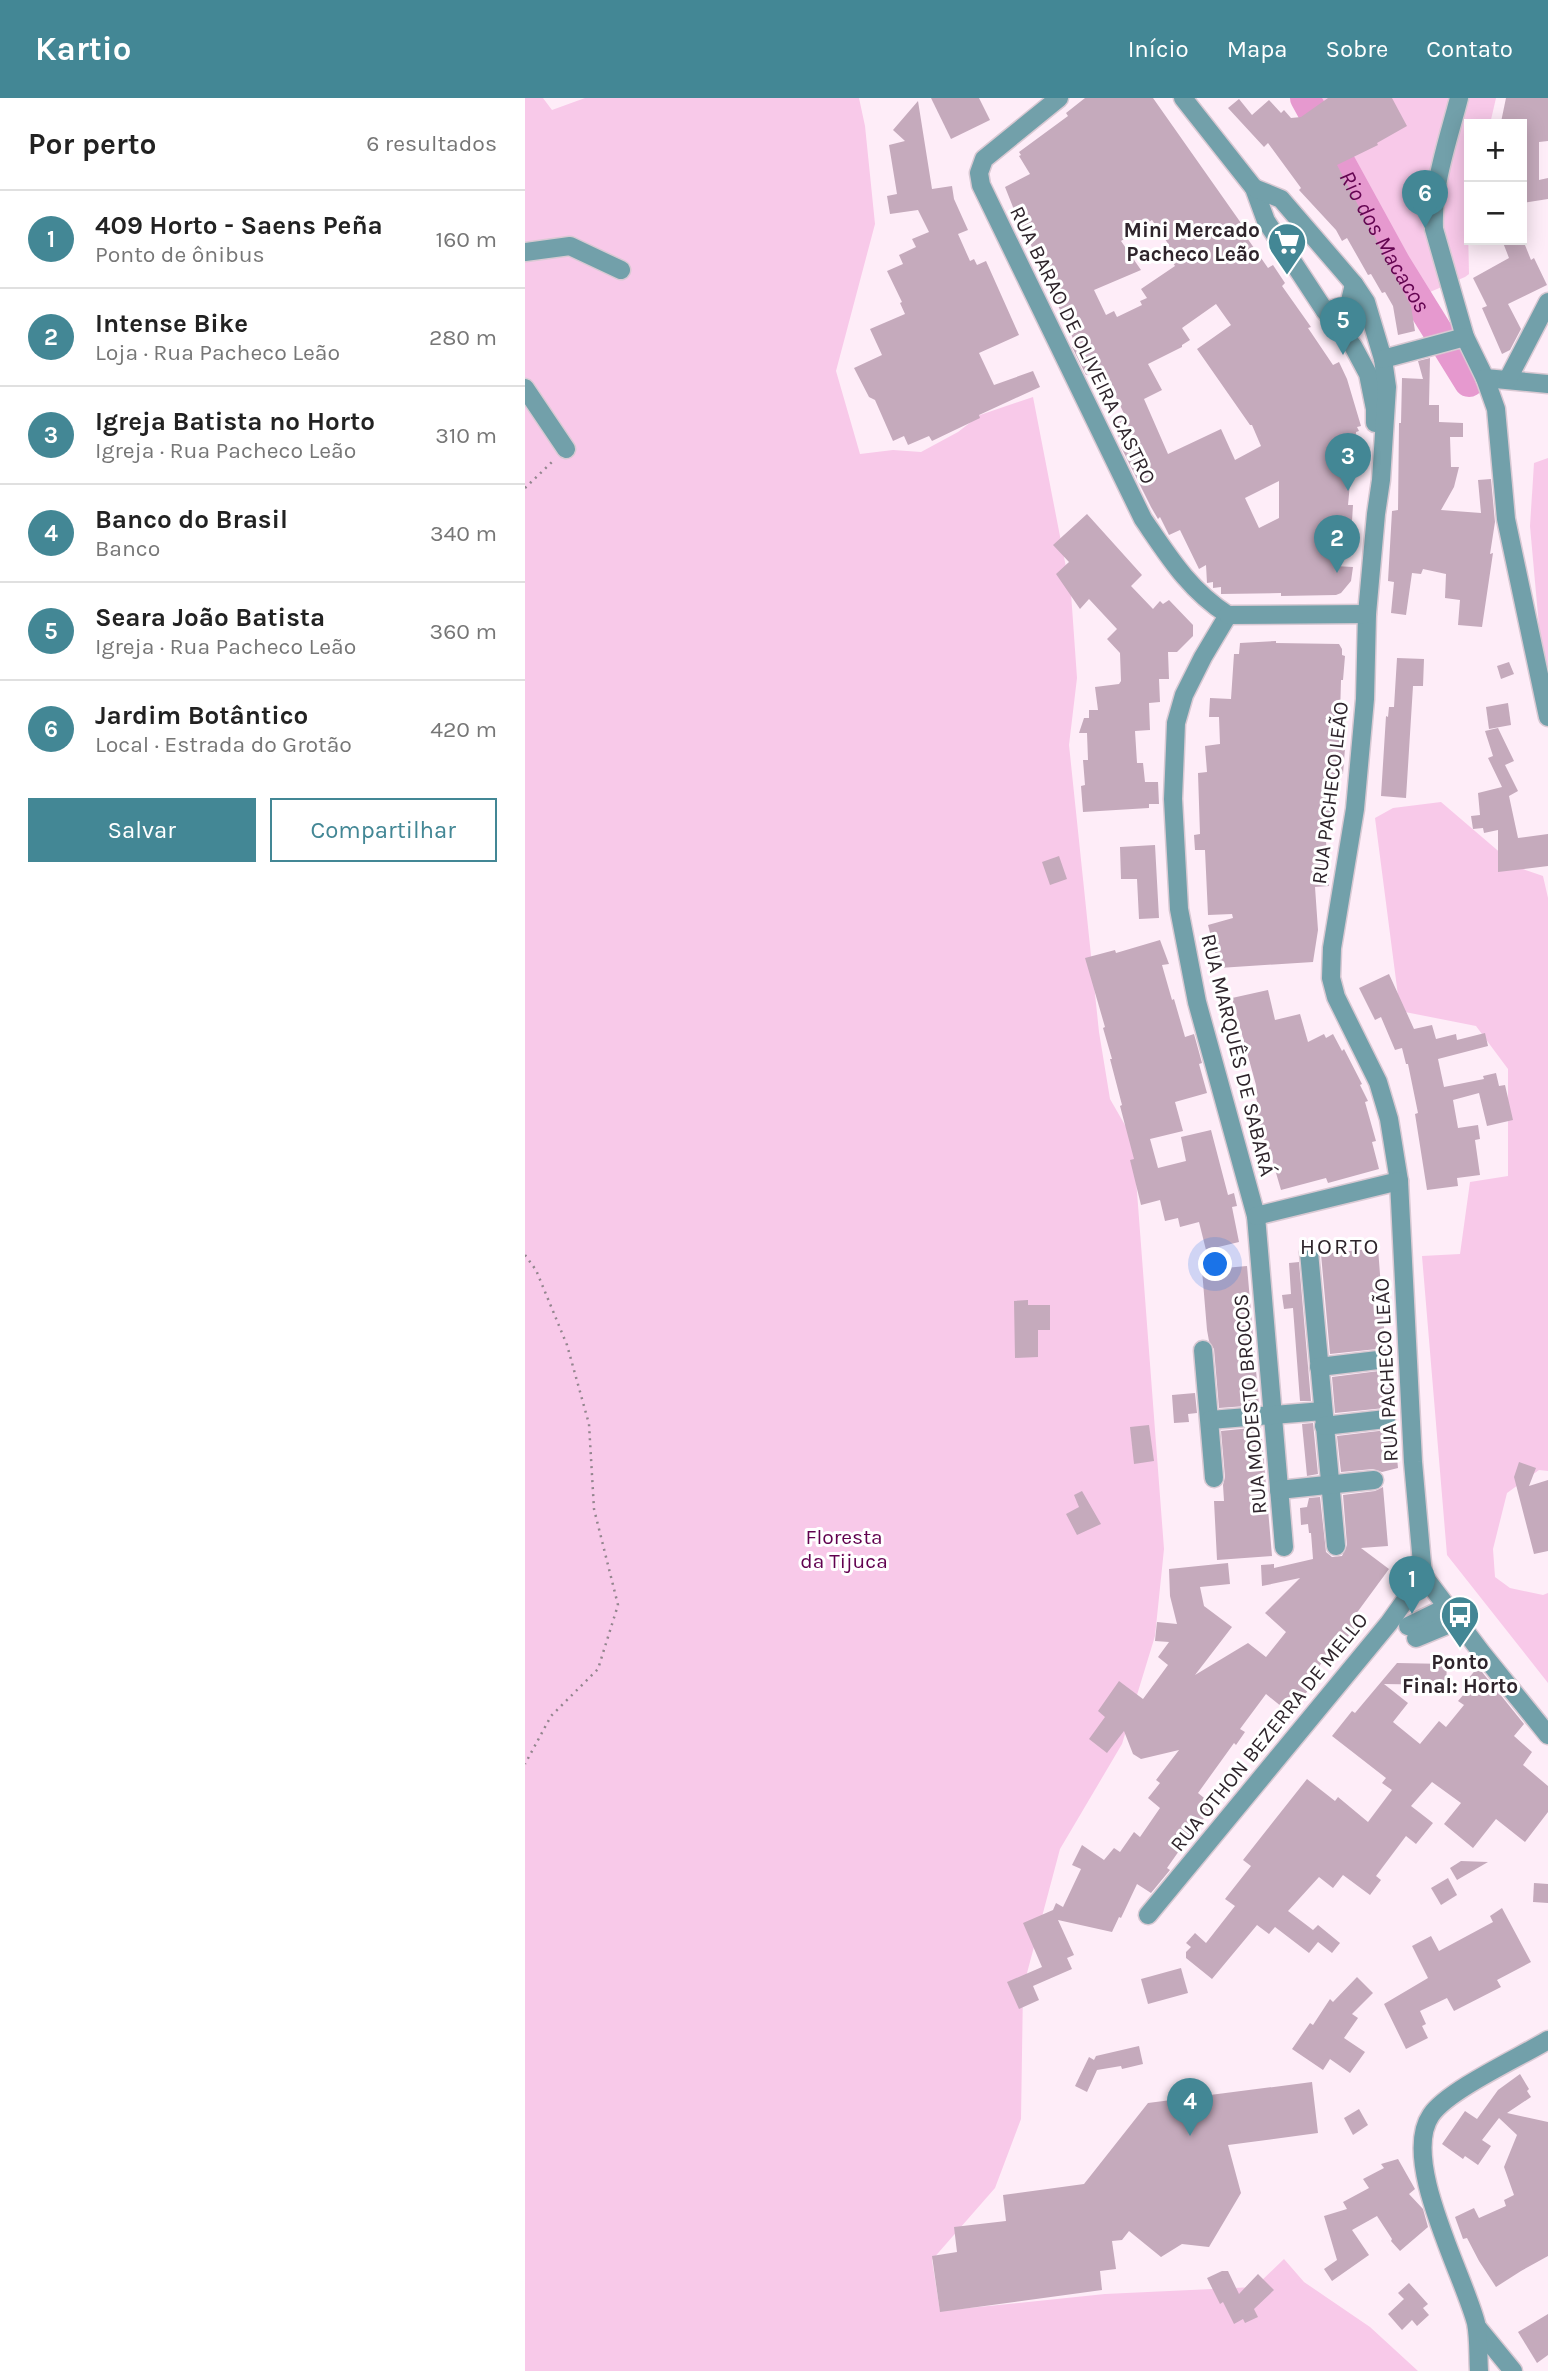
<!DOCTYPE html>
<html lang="pt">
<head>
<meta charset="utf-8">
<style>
  :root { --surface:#fff; --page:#f6f6f6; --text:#222; --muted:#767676; --line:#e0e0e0; --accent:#438795 }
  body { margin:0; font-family:Karla,sans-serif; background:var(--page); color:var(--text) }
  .controls { position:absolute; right:21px; top:21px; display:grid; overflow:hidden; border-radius:0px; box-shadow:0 4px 18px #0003 }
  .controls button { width:63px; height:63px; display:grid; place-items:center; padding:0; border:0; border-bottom:2px solid var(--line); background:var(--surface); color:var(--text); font:35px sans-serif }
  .you { position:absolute; left:691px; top:1167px; width:24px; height:24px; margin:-18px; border:5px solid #fff; border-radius:50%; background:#1a73e8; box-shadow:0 0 0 10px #1a73e833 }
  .badge { display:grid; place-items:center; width:46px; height:46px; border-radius:50%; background:var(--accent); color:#fff; font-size:23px; font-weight:700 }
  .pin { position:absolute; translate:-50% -58px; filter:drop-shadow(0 2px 4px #0008) }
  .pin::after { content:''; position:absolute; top:37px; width:24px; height:21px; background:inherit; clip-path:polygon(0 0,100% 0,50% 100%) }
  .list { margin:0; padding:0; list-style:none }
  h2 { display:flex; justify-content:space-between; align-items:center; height:91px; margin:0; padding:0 28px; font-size:30px }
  h2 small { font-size:23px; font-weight:400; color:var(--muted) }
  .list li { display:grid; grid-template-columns:46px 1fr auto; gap:21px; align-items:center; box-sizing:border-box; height:98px; padding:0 28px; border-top:2px solid var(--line) }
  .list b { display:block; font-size:26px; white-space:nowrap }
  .list p { margin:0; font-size:23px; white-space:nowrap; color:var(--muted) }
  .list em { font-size:23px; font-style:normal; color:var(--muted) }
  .actions { display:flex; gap:14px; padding:21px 28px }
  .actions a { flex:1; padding:16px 0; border:2px solid var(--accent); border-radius:0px; text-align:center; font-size:24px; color:var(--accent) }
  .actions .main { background:var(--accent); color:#fff }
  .map { position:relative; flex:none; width:1023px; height:2273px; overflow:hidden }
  header { display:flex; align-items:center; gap:42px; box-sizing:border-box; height:98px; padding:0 35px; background:var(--accent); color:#fff }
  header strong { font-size:33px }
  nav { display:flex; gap:38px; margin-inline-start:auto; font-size:24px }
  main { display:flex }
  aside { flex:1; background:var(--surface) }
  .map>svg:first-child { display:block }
</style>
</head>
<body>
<header>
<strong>Kartio</strong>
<nav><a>Início</a><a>Mapa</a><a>Sobre</a><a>Contato</a></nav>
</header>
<main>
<aside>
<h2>Por perto<small>6 resultados</small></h2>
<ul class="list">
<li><span class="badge">1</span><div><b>409 Horto - Saens Peña</b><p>Ponto de ônibus</p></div><em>160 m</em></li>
<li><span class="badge">2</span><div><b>Intense Bike</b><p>Loja · Rua Pacheco Leão</p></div><em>280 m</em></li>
<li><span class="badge">3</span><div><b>Igreja Batista no Horto</b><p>Igreja · Rua Pacheco Leão</p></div><em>310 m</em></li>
<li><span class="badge">4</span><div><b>Banco do Brasil</b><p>Banco</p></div><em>340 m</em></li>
<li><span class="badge">5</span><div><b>Seara João Batista</b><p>Igreja · Rua Pacheco Leão</p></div><em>360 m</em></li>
<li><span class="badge">6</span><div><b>Jardim Botântico</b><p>Local · Estrada do Grotão</p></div><em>420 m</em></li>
</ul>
<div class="actions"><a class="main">Salvar</a><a>Compartilhar</a></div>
</aside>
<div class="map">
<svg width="1023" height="2273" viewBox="0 0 1023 2273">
  <rect width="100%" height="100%" fill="#feedf8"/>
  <!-- green -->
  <g fill="#f8c9e9">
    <path d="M0,0H18L27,12L60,0H334L340,28L350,126L311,273L335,356L368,352L396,354L433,334L455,317L508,299L546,495L552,580L544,647L574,934L585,1001L608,1041L639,1451L630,1538L597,1646L535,1751L498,1890L496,2021L470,2090L407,2162L415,2213L580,2196L730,2189L759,2161L779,2184L845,2229L893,2273H0Z"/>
    <path d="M787,0H971L965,26H944V79L942,83L944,176L940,179L898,197L831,84Z"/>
    <path d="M1023,360V581L1018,573L1005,428L1009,365Z"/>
    <path d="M916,704L992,769L1018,778L1023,800V1373L1014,1372L982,1395L968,1451L970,1479L985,1490L1018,1497L1023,1495V1585L922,1457L897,1158L935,1156L945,1084L983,1078V971L951,928L875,913L850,720L868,710Z"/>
  </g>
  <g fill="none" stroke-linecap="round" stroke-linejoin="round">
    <!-- river -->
    <path stroke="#e699cf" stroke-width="30" id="s1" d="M780,0L871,166L944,284"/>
  </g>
  <!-- building -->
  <g fill="#c5aabc" fill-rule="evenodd">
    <path d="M406,0H454L465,22L426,41Z"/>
    <path d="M560,0H628L723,135L720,137L743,170L748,167L760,185L757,188L786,229L783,230L808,267L814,264L822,281L836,328L832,329L834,333L831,334L829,365L827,364L823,407H828L826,440L811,439L810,468L828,469L826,483L816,495L811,497L756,498V495L696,496V489L688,490V484L682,485L681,467L674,471L655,432L644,437L635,419L633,421L626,409L596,349L598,348L588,327L601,320L586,288L576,293L568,274L561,277L547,249L551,247L525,190L531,187L519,161L514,164L503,141L501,142L480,89L505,76L494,58L496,57L494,54L543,18L541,15ZM627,122L644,147L639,151L650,168L616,191L622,200L615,203L617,207L592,219L589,213L581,217L569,192L616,172L596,143ZM691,206L706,227L672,251L725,327H727L736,348L710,362L696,331L643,356L619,301L637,292L623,266L657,249V247L665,242L657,230ZM754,383V420L734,430L720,400Z"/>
    <path d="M803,0H867L882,28L852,45L853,47L812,67L886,208L890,233L873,237L868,208L860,194L857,195L846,176L843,177L822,140L817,143L811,132L774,92L776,90L743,45L739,49L703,10L714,1L727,17L744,2L756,15L759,12L766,20L776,19Z"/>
    <path d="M981,0H1023V43L1014,44V82L1023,80V101L997,105V26L976,24Z"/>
    <path d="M393,3L407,91L427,88L429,101L443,132L433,136L445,163L449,161L452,167L461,163L494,237L454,255L469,287L508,273L515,289L454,317L455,320L407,343L404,338L383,347L379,338L368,343L350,302L344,299L329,270L357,257L345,231L380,216L375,205L377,204L362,173L378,166L374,157L391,149L387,141L404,134L393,112L365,116L362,98L372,96L364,47L380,43L368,32Z"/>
    <path d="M977,142H998L1006,162L1009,160L1022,187L983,206L996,231L985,252L977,256L957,210L962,208L948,180L984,160Z"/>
    <path d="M905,260L904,307H914V324L938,325V339H925L926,369H934L929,389L916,412L956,415L953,382L966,381L970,424L965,456L968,455L957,529L933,527L935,502L920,500L921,476L898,471L896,476L887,475L881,517L866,515L869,484L863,483L867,413L873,412L874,325H876L877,280L898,281L893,263Z"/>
    <path d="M562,416L617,477L606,488L628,511L635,503L638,506L644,502L668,527V538L652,554H643L644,581H634L635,604L624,605L625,632L610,633L612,665H618L620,684H633L634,706H624V710L558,714L556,688L560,687L558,662H563L562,635H554L559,620H564V612H573L570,589L594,586L596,583L595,555L582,541L592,531L564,501L555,511L531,476L544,464L528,447Z"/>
    <path d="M751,543V545L814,546L817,551V557L820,558L818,582H816L815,617H820L819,637H821L818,676H812L808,727L800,728L804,788L790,789L793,832L788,864L694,870L683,827L708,820L707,816L683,817L680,752H670L669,737L675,736L673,675L682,674L680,648L695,646L694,619H684L685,600L706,601L709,556H714L715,545Z"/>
    <path d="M872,560L899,561L898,588H888L881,700L856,698L861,618L863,619L864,609H869Z"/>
    <path d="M984,564L989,576L976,581L972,568Z"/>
    <path d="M983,605L986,627L964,631L961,609Z"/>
    <path d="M973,630L989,663L980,667L993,693L984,698L993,740L1023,736V768L973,774V732L959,735L958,730L948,731L946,718L955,717L953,695L977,689L963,660L968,658L960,633Z"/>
    <path d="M630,747L634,820L614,821L612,781H596L595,749Z"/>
    <path d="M534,758L542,781L525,787L517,764Z"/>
    <path d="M635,842L644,866L637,867L647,902L649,901L660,939L669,936L677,965L674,966L682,995L650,1004L658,1033L625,1041L633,1070L661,1063L656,1039L686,1032L703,1097L709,1095L712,1108L707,1109L714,1144L681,1152L674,1124L655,1129L653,1120L640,1123L635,1102L616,1107L605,1062L609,1061L595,1008L597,1007L585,961H587L578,930L580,929L560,860L590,852L591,855Z"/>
    <path d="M864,876L889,931L907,927L911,941L931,936L932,942L960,935L963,948L913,961L919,989L959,981L958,978L971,975L974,988L980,987L988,1022L962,1028L954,995L928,1002L933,1030L953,1027L955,1041L950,1042L955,1077L932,1080L933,1088L902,1092L890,1016L893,1015L883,966H881L877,950L870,952L856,919L850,922L834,890Z"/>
    <path d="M743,892L750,922L775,916L783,944L799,936L801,940L808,936L817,953L819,951L837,986L835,987L843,1003L840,1004L851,1043L847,1044L854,1071L803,1085L801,1080L756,1092L742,1044L734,1046L726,1017L735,1014L730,996L732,995L731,987L707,900Z"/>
    <path d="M853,1150L861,1255L852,1251L805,1256L796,1156Z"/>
    <path d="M774,1164L786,1303H775L768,1210L759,1211L757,1197L766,1196L764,1165Z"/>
    <path d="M722,1168L734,1307L694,1310L689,1251L684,1243L682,1232L677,1172Z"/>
    <path d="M503,1202V1207H525V1232H513V1259L490,1260L489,1203Z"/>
    <path d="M863,1267L867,1312L860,1310L810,1315L807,1279L854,1273Z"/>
    <path d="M670,1295L672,1315L663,1316L664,1324L649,1325L647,1297Z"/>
    <path d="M788,1325L793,1376L782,1378L777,1326Z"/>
    <path d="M624,1327L629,1363L609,1366L605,1329Z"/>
    <path d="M736,1329L747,1458L692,1462L689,1403H699L698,1387L700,1379L696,1333Z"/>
    <path d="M869,1329L873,1370L857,1374L848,1371L816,1374L812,1338L862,1332Z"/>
    <path d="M994,1364L1011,1370L1004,1388L1023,1382V1453L1009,1456L989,1379Z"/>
    <path d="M858,1389L863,1448L836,1450L864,1471L828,1520L834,1524L815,1549L812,1546L779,1587L784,1591L776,1602L767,1596L757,1609L741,1596L715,1631L720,1634L711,1647L709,1645L673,1695L689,1708L668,1733L642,1770L645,1772L626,1795L612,1786L596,1820L594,1819L587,1834L533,1822L549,1857L542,1860L547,1871L508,1888L514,1902L494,1911L482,1884L517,1869L498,1825L528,1812L531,1805L538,1809L556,1771L547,1767L557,1747L579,1762L589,1750L595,1754L609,1734L615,1739L635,1710L623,1700L635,1685L631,1682L654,1652L616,1661L608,1656L599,1633L582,1655L564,1641L580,1619L573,1613L594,1583L618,1601L643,1567L633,1559L644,1544L630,1543L632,1524L652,1526L645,1498L644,1471L703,1465L705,1486L675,1489L679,1508L707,1529L670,1577L723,1545L741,1559L761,1534L740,1515L775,1480L737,1488L736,1467L749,1466V1470L788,1461L786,1435H784L783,1426L776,1427L775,1410L782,1409L784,1400L795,1399L801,1454L807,1459L817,1458L822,1447L818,1397L850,1393Z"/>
    <path d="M557,1393L576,1426L552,1437L541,1416L554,1409L549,1397Z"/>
    <path d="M872,1565L922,1566L921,1587L859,1586L883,1605L868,1624L895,1646L914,1623L921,1629L939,1607L933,1603L946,1588H937L953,1569L999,1626L989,1638L1007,1654L998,1667L1023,1688V1714L1000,1744L971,1721L948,1750L919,1726L936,1705L907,1684L886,1708L908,1725L891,1746L881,1738L851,1778L856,1782L845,1797L818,1777L808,1790L794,1779L763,1813L788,1832L793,1827L815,1845L807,1855L793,1844L784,1855L750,1829L744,1836L732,1827L687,1881L661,1860V1854L666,1849L661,1845L670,1835L681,1845L710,1808L700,1801L726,1768L718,1762L782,1681L810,1703L813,1699L843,1724L867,1692L857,1685L861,1680L807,1638L827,1613L830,1615Z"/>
    <path d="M936,1763L963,1764L932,1782L925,1770Z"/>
    <path d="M923,1780L932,1797L916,1807L906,1790Z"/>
    <path d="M1009,1785L1023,1786V1805L1008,1804Z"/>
    <path d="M977,1810L1006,1864L972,1882L976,1889L929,1913L922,1900L895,1913L901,1926L897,1928L903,1940L881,1951L859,1906L903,1880L887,1848L906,1838L914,1853L968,1824L965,1818Z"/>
    <path d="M656,1870L663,1895L623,1906L616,1881Z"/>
    <path d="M832,1879L848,1895L827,1916L833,1920L819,1940L840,1954L825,1975L805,1961L798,1972L767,1951L785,1925L788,1927L805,1901L808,1904Z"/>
    <path d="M614,1948L618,1966L597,1971L596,1968L572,1972L562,1994L550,1988L564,1959L569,1962L571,1958Z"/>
    <path d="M995,1976L1004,1991L1002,1993L1006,1999L982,2015L1023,2024V2158L996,2173L971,2189L954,2163L942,2140L938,2141L930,2119L949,2110L954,2120L981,2108L979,2102L989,2097L979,2069L992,2037L974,2020L957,2042L966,2048L953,2067L940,2058L938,2061L917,2046L940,2013L952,2021L973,1992Z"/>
    <path d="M787,1984L793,2035L703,2047L716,2095L684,2149L657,2146L636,2159L604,2133L597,2142L587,2143L591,2171L575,2173L577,2192L415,2214L407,2158L432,2154L429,2129L481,2123L478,2097L559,2086L623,2005Z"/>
    <path d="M834,2011L843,2027L828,2037L819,2020Z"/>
    <path d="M873,2061L890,2091L884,2096L898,2111L903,2129L875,2153L866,2143L867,2141L852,2118L827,2132L844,2157L807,2183L799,2171L812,2162L799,2118L822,2111L818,2104L844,2090L838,2081L859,2070L856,2066Z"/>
    <path d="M697,2173H703L714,2196L733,2176L749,2192L729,2211L733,2219L720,2225L718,2221L709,2226L698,2204L695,2206L682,2180Z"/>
    <path d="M884,2185L903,2206L898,2210L904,2217L892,2228L887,2222L877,2232L863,2216L879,2201L873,2195Z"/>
    <path d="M1023,2216V2257L1012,2265L993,2234Z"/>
  </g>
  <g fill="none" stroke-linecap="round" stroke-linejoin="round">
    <!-- minor casing -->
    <g stroke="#d9c9d3" stroke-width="21">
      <g id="minor">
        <path d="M534,0L459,61L454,75L456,87L618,421C644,459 664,492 703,517"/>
        <path d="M658,0L729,90L741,123L800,213L828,248L843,276L850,311V325"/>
        <path d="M934,0C923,43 907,86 909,131L940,239L960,280L1023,286"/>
        <path d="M729,90L756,101L829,186L841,204L858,261L862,289L856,382L851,416L842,516L840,601L830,711L807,850L806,880L811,899L853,984L864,1021L874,1083L888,1364L898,1477L956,1554L1023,1637"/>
        <path d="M0,154L45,148L96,172"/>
        <path d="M800,213L824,207L829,186"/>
        <path d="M858,261L940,239"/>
        <path d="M960,280L971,311L981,421L1023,619"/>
        <path d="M983,281L1023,204"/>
        <path d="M0,290L41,351"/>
        <path d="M703,517L678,559L659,597L651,625L648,701L654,811L672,904L731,1118L759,1449"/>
        <path d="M703,517L842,516"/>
        <path d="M731,1118L874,1083"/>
        <path d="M784,1154L811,1448"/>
        <path d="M678,1252L689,1380"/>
        <path d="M794,1269L853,1262"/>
        <path d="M685,1322L798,1313"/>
        <path d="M799,1328L861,1321"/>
        <path d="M754,1392L849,1382"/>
        <path d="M883,1528L922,1509"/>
        <path d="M891,1540L932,1523"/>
        <path d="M623,1817L864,1525L898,1477"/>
        <path d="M952,2229L988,2273"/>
        <path d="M954,2273C953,2258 954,2240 951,2225C938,2175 875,2062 906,2017C923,1992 995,1959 1023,1942"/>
      </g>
    </g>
    <!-- path -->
    <g stroke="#93858e" stroke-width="2.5" stroke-dasharray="2 5" stroke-linecap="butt">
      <path d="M0,390L28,363"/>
      <path d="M0,1157L11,1172L42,1247L64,1326L69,1411L93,1507L73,1571L26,1618L0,1666"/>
    </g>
    <!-- minor -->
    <use href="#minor" stroke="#72a0aa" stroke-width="18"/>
  </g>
  <!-- icons -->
  <defs>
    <g id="supermarket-pin" transform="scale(2.0125)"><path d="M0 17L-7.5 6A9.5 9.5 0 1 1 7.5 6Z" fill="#438795" stroke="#fff"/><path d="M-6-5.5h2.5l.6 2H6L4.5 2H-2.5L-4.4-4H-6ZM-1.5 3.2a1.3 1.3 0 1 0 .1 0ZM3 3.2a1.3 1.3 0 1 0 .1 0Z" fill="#fff"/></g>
    <g id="bus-pin" transform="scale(2.0125)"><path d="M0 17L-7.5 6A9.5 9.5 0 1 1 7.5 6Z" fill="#438795" stroke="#fff"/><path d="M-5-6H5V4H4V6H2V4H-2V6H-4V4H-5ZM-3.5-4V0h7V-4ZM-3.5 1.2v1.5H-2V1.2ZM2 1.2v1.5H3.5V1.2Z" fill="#fff"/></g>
  </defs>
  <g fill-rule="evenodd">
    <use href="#supermarket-pin" x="762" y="144"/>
    <use href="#bus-pin" x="935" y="1517"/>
  </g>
  <g text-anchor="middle" stroke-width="6" stroke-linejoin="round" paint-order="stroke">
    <!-- poi labels -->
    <g font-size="21" font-weight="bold" fill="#2e242b" stroke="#fff" text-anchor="end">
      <text x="735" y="139">Mini Mercado<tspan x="735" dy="24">Pacheco Leão</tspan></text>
      <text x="935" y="1571" text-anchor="middle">Ponto<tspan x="935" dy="24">Final: Horto</tspan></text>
    </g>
    <!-- street labels -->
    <g font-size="21" fill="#2e242b" stroke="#fff">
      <text transform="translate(558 247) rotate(64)" y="7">RUA BARAO DE OLIVEIRA CASTRO</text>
      <text transform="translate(805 695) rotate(-83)" y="7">RUA PACHECO LEÃO</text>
      <text transform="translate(713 957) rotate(76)" y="7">RUA MARQUÊS DE SABARÁ</text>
      <text transform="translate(861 1272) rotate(-93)" y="7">RUA PACHECO LEÃO</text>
      <text transform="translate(725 1306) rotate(-95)" y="7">RUA MODESTO BROCOS</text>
      <text transform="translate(744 1634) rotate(-51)" y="7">RUA OTHON BEZERRA DE MELLO</text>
    </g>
    <!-- park labels -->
    <g font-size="21" fill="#61014f" stroke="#fff">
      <text x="319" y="1446">Floresta<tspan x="319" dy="24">da Tijuca</tspan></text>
    </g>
    <!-- water labels -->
    <g font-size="23" font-style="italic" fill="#640551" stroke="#fff">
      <text dy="8" stroke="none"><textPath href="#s1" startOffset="164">Rio dos Macacos</textPath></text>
    </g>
    <!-- neighbourhood labels -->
    <g font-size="23" letter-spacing="2" fill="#2e242b" stroke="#fff">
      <text x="815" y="1156">HORTO</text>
    </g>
  </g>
</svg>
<div class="controls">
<button>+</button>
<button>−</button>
</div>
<div class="you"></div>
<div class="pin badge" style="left:887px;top:1516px">1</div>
<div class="pin badge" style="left:812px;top:475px">2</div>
<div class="pin badge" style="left:823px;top:393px">3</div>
<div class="pin badge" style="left:665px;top:2038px">4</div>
<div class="pin badge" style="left:818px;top:257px">5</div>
<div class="pin badge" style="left:900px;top:130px">6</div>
</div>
</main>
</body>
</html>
